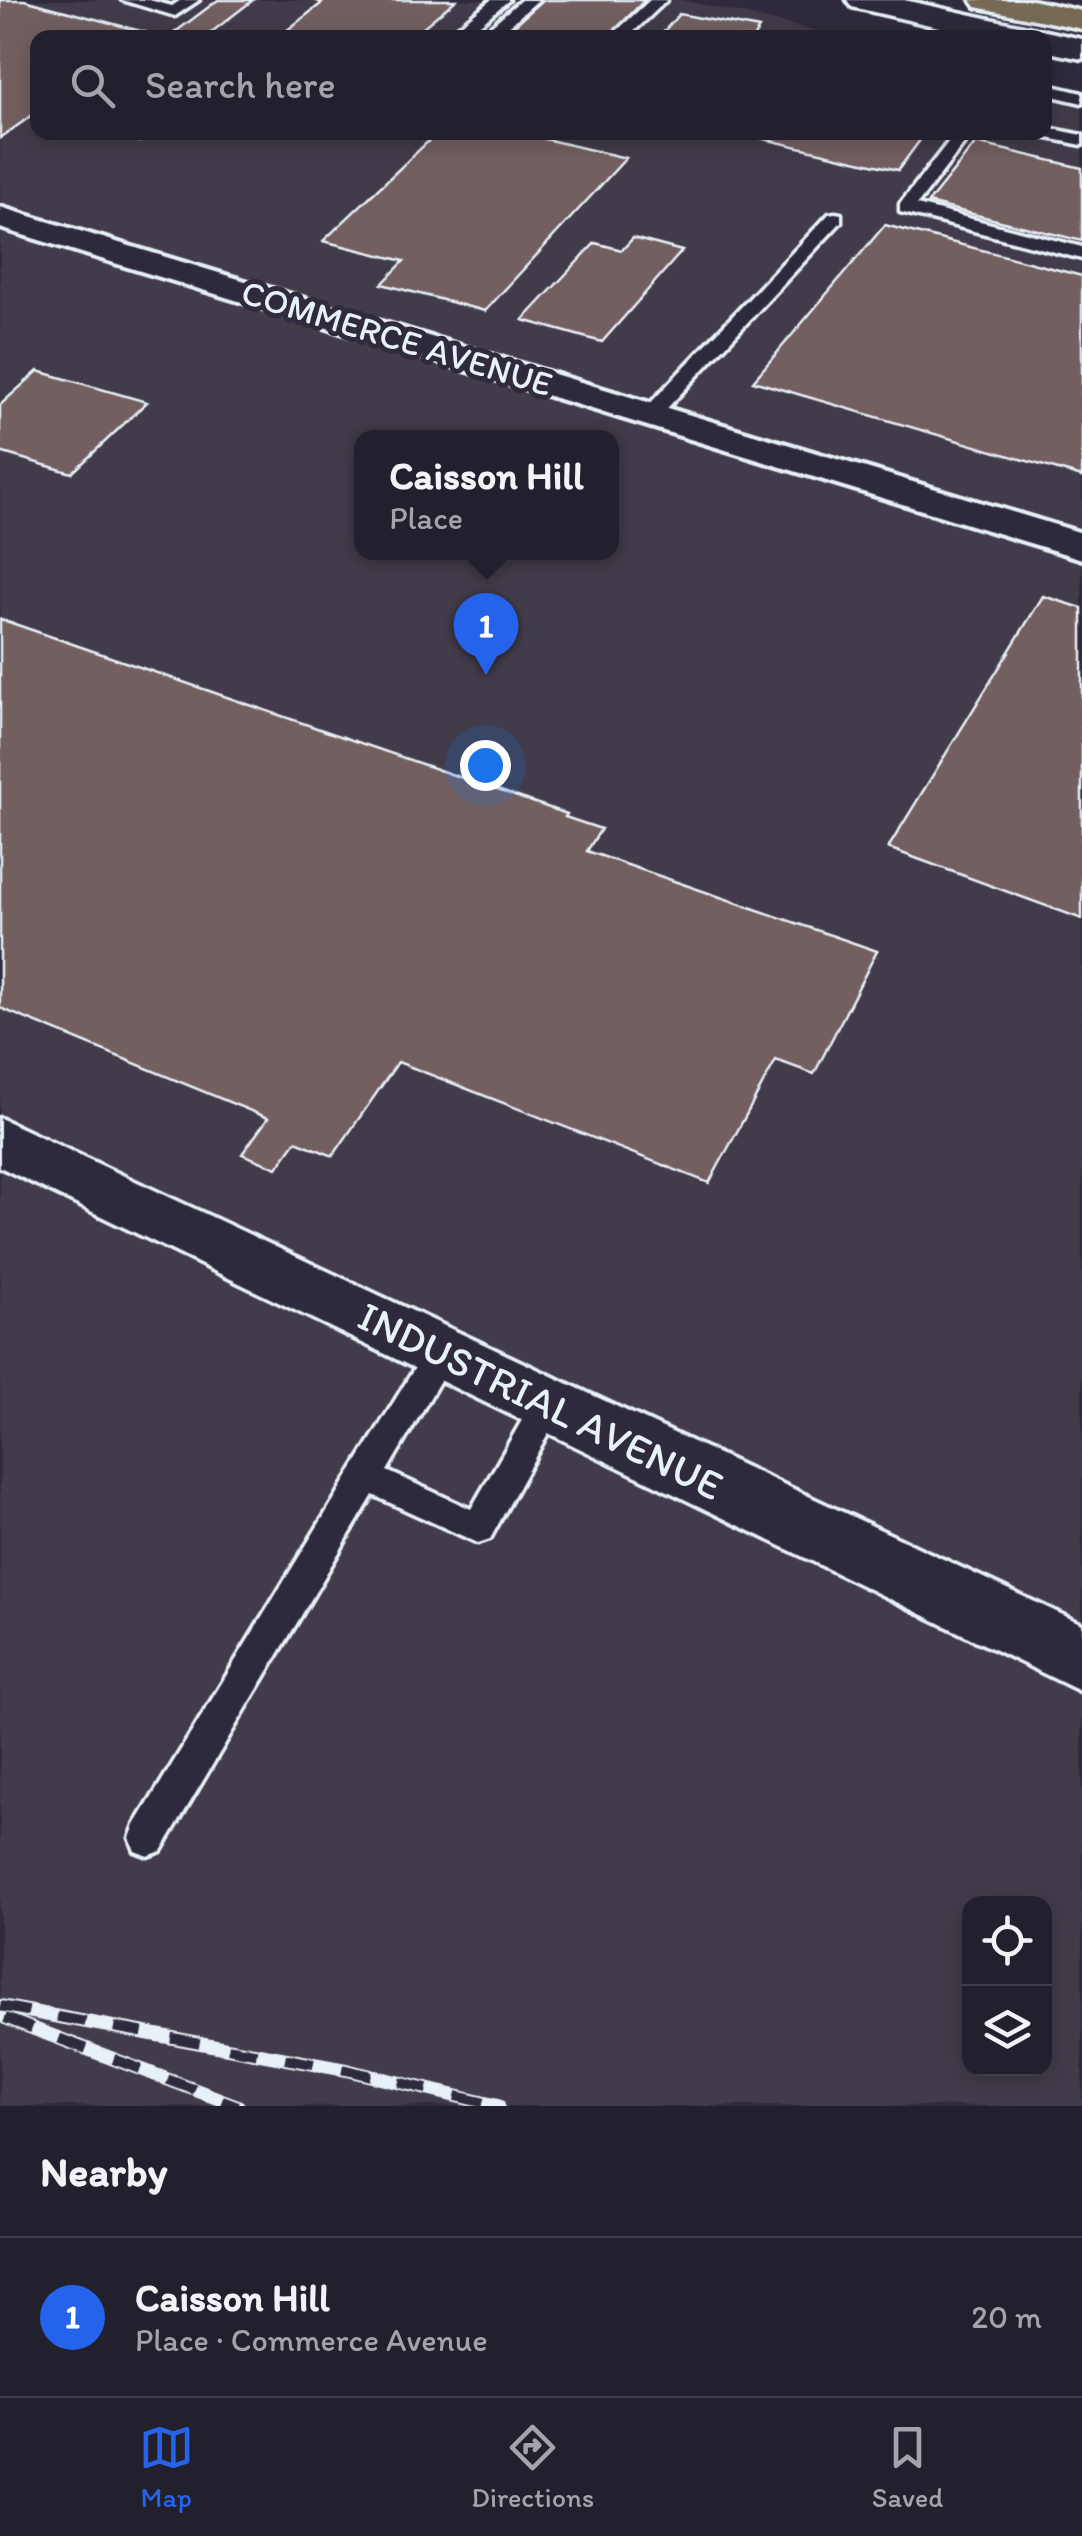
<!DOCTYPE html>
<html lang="en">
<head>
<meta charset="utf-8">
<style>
  :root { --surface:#23202e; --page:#2b2836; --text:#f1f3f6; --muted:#a3a3aa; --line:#403e4a; --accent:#2563eb }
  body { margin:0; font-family:Itim,sans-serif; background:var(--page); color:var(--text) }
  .controls { position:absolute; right:30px; bottom:30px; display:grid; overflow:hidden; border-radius:20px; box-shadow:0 5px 25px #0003 }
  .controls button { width:90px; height:90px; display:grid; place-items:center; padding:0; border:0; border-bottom:2px solid var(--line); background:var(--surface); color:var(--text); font:50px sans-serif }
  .you { position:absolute; left:485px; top:765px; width:35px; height:35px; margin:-25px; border:8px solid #fff; border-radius:50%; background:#1a73e8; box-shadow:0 0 0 15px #1a73e833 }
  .badge { display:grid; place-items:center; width:65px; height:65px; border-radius:50%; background:var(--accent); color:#fff; font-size:32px; font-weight:700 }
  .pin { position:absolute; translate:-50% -82px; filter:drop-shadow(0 2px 5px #0008) }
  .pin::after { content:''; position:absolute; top:52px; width:35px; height:30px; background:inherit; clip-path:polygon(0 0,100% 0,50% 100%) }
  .popup { position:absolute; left:354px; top:430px; width:265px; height:130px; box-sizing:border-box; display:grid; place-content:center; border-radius:20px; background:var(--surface); filter:drop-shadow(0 2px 8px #0005); font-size:32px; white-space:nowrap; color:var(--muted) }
  .popup b { font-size:38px; color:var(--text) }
  .popup::after { content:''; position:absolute; left:50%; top:100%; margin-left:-20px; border:20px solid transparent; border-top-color:var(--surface) }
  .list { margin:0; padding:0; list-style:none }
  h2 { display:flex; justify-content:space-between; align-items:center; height:130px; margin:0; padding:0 40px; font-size:42px }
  h2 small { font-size:32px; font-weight:400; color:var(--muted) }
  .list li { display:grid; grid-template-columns:65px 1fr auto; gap:30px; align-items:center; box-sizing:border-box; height:160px; padding:0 40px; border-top:2px solid var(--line) }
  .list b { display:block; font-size:38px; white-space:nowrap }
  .list p { margin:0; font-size:32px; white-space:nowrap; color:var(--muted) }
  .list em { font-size:32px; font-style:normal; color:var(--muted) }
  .icon { flex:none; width:55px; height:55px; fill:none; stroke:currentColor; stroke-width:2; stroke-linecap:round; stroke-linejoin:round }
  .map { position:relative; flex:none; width:1082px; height:2106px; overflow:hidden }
  .search { position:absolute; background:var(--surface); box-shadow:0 5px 25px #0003; left:30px; right:30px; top:30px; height:110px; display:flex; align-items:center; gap:25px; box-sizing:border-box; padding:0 35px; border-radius:20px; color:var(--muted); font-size:38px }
  .sheet { height:290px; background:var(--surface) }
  nav { display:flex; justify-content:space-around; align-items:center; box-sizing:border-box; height:140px; border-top:2px solid var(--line); background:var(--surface); font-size:28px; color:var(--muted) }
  nav a { display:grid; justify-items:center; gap:5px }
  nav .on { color:var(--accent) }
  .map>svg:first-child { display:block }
</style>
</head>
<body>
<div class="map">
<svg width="1082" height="2106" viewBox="0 0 1082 2106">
  <rect width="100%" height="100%" fill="#2f2a3d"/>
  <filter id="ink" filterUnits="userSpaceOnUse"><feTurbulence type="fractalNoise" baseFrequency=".01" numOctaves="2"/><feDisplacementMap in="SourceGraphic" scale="20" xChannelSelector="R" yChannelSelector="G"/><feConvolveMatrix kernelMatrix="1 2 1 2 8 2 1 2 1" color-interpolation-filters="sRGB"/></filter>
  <g filter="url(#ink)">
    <!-- built -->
    <path fill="#433a48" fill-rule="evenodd" d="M0,0H682L842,37L38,38V132H1044L1045,85L1082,94V2106H0ZM361,438H611V552H361ZM970,1904H1044V2068H970Z"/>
    <!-- building -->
    <g fill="#735e60" stroke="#e8f1f8" stroke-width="2.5">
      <path d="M0,0H24L167,38H38V111L0,138Z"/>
      <path d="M218,0H253L204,38L174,33Z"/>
      <path d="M315,0H456L410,38H277L322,3Z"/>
      <path d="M543,0H645L607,38H548L510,29Z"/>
      <path d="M679,14L759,29L753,38H658Z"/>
      <path d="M101,132H152L140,142Z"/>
      <path d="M438,132H515L626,158L485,311L382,284L404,261L323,241Z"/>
      <path d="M734,132H926L898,170Z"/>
      <path d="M976,143L1082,168V241L928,203Z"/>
      <path d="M885,225L1082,276V477L753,381Z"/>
      <path d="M633,238L682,251L602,342L523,320L595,243L622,250Z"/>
      <path d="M38,371L147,402L72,473L0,452V405Z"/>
      <path d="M1043,596L1082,608V919L888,848Z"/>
      <path d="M0,619L567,814L565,817L601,829L587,851L877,951L814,1074L776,1060L709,1183L398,1062L333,1156L296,1141L277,1168L242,1154L268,1118L0,1008Z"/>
    </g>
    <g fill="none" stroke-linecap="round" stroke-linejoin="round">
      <!-- lane casing -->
      <g stroke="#e8f1f8" stroke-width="7">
        <g id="lane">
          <path d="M122,0H149L172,6L181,0H199L175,16Z"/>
          <path d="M491,0H509L463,38H444Z"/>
          <path d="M521,0H538L495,38H477Z"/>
          <path d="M650,0H667L627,38H609Z"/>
          <path d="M1044,84L1082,93V103L1044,94Z"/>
          <path d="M1044,127L1082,135V145L1038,136L1036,132H1044Z"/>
          <path d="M956,132H973L917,205L1082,247V259L900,212V204Z"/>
          <path d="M835,213L841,214V222L657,419H643V411L829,214Z"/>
          <path d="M441,1340L452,1343L456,1353L387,1471L471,1509L537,1394L548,1390L559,1394L564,1404L490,1539L478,1543L373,1495L161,1851L148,1856L135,1851L130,1838L135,1825L430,1343Z"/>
        </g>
      </g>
      <!-- street casing -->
      <g stroke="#e8f1f8" stroke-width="8">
        <path id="street" d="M0,207L1082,533V559L0,228Z"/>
      </g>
      <!-- secondary casing -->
      <g stroke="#e8f1f8" stroke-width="7">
        <g id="secondary">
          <path d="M847,0H904L1082,39V59L1044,51V38H986L852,7Z"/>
          <path d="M0,1118L1082,1624V1692L0,1167Z"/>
        </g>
      </g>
      <!-- highway casing -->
      <g stroke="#e8f1f8" stroke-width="7">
        <path id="highway" d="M971,0H1032L1082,11V29L976,7Z"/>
      </g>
      <!-- lane -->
      <use href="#lane" fill="#2f2a3d" fill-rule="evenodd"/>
      <!-- street -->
      <use href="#street" fill="#2f2a3d" fill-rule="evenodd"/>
      <!-- secondary -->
      <use href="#secondary" fill="#2f2a3d" fill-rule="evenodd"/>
      <!-- highway -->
      <use href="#highway" fill="#766a54" fill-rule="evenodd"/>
      <!-- rail casing -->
      <g stroke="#e8f1f8" stroke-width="14">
        <g id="rail">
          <path d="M0,2006L346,2070L498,2106"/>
          <path d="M5,2018L238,2106"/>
        </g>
      </g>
      <!-- rail -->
      <use href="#rail" stroke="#2f2a3d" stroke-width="10" stroke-dasharray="29" stroke-linecap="butt"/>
    </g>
  </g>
  <g text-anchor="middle" stroke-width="10" stroke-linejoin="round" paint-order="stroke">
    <!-- far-street labels -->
    <g font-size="35" fill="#e8f1f8" stroke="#2f2a3d">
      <text transform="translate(397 338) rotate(17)" y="12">COMMERCE AVENUE</text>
    </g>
    <!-- street labels -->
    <g font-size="42" fill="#e8f1f8" stroke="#2f2a3d">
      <text transform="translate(541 1400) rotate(26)" y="15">INDUSTRIAL AVENUE</text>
    </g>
  </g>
</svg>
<div class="controls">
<button><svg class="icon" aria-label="locate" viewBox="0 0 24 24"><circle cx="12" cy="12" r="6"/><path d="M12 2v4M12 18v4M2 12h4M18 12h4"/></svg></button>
<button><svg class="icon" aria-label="layers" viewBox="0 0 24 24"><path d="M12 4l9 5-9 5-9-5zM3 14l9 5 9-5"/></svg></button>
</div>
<div class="you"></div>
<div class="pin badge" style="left:486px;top:675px">1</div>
<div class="popup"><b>Caisson Hill</b>Place</div>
<div class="search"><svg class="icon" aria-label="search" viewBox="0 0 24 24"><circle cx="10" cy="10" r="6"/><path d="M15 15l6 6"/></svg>Search here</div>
</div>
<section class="sheet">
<h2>Nearby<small></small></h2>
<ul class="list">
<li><span class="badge">1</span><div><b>Caisson Hill</b><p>Place · Commerce Avenue</p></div><em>20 m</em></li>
</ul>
</section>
<nav>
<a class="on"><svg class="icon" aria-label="map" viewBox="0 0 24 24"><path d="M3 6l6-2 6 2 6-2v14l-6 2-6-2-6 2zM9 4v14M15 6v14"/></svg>Map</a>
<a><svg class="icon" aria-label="directions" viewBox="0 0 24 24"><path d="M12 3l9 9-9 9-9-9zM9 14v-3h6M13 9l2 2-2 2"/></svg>Directions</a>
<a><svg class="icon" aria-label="saved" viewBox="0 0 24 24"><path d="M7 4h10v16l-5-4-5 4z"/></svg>Saved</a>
</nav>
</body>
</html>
